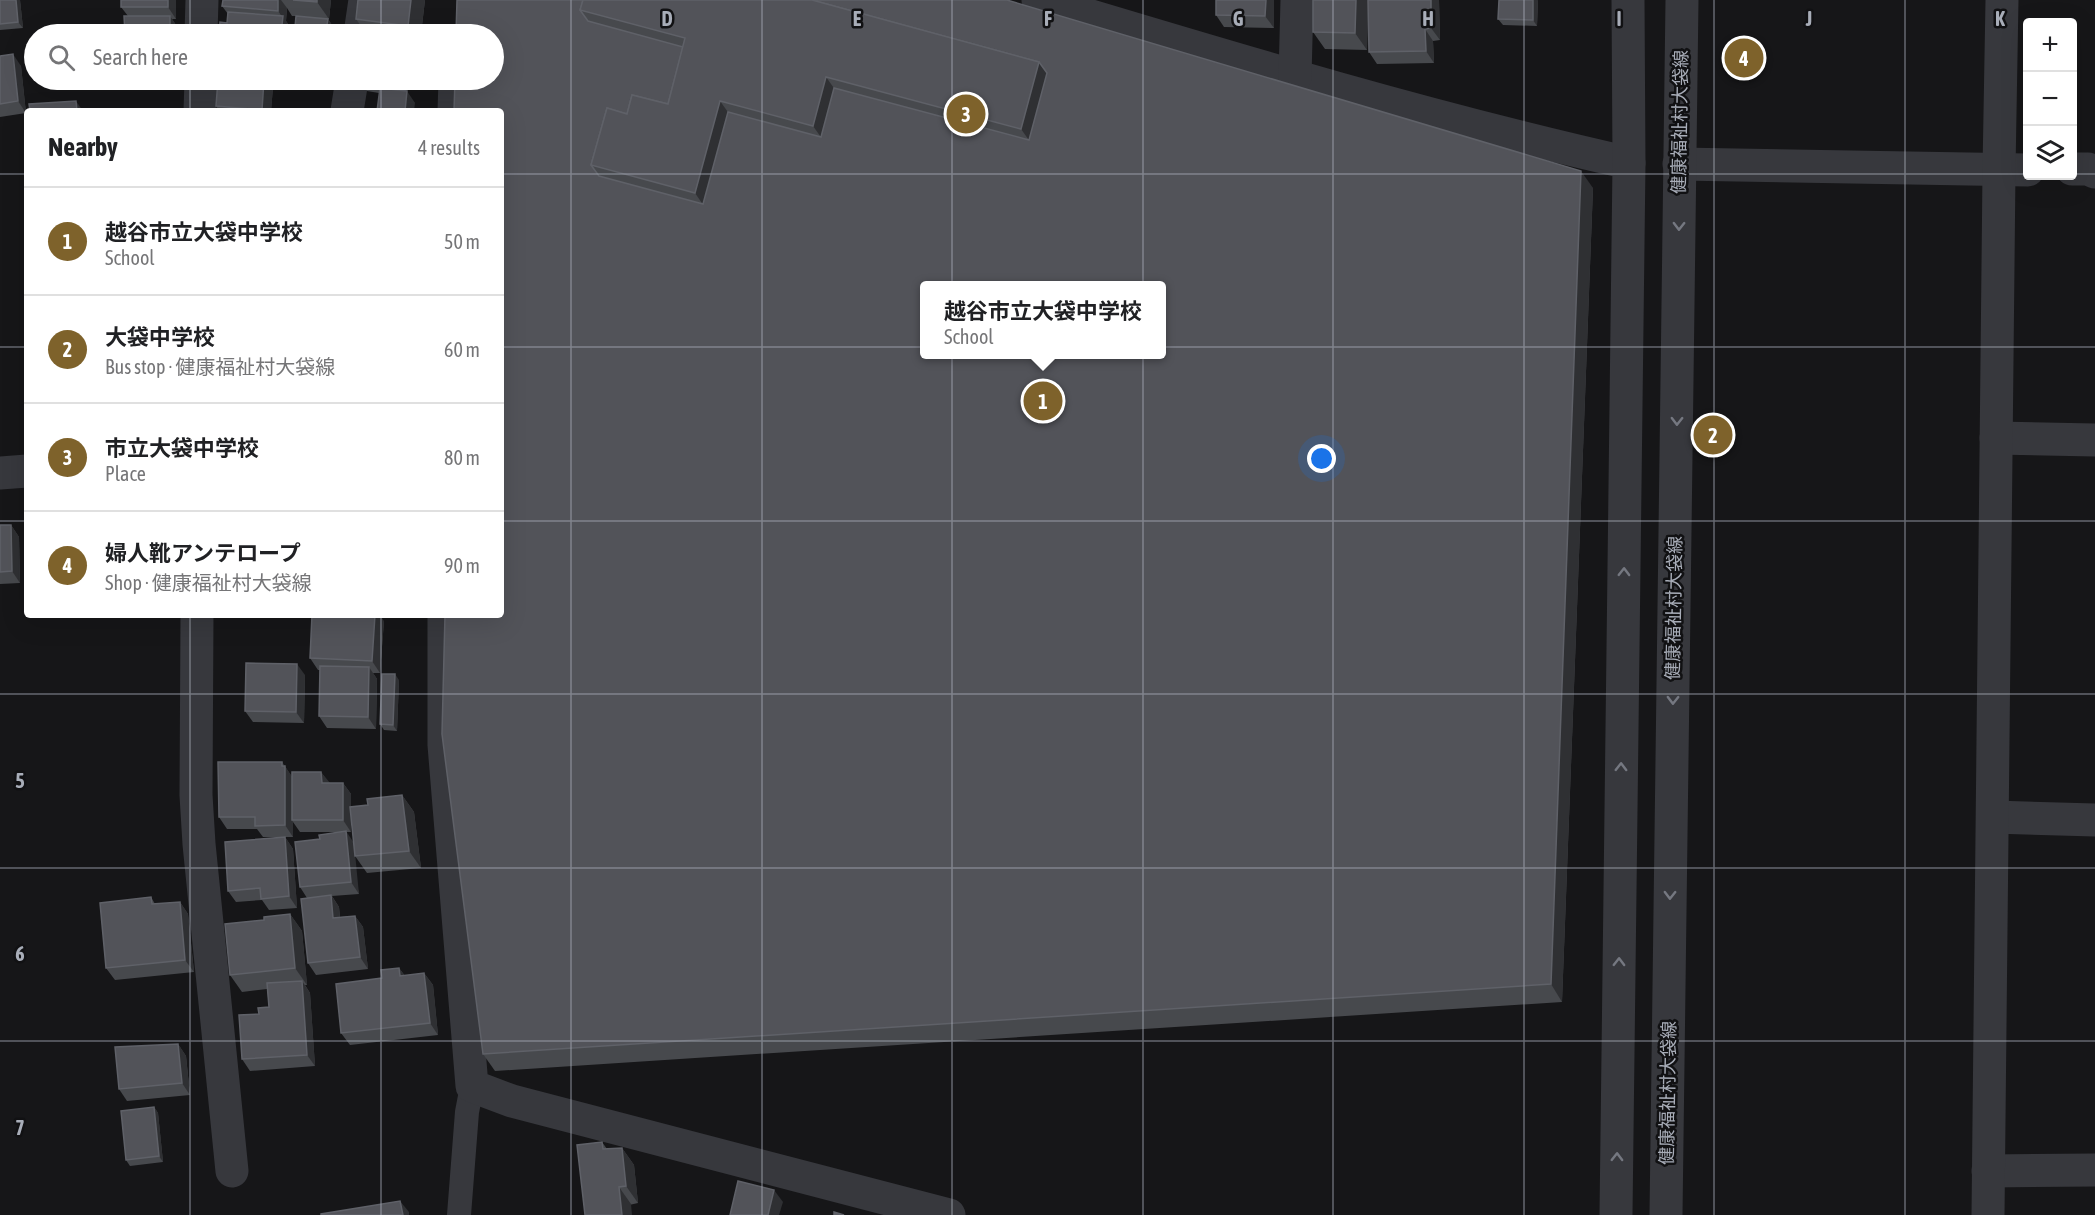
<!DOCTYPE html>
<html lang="en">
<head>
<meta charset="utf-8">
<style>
  :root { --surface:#fff; --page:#f6f6f6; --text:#202124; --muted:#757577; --line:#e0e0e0; --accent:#7e622b }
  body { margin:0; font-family:"Asap Condensed","Noto Sans JP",sans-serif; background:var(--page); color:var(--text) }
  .controls { position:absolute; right:18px; top:18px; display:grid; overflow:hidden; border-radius:6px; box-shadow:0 6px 24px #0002 }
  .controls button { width:54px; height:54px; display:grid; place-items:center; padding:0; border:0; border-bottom:2px solid var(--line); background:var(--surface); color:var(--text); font:30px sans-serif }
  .you { position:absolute; left:1322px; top:459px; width:21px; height:21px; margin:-15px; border:4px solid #fff; border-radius:50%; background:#1a73e8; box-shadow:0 0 0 9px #1a73e833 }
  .badge { display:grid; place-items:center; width:39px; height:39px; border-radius:50%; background:var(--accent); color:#fff; font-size:20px; font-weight:700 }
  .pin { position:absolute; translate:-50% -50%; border:3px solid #fff; box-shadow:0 2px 6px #0006 }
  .popup { position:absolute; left:920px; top:281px; width:246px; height:78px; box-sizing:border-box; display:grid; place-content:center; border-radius:6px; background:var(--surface); filter:drop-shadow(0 2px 4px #0005); font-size:20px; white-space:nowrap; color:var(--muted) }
  .popup b { font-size:22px; color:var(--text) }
  .popup::after { content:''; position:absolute; left:50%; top:100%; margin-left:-12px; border:12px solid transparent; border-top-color:var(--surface) }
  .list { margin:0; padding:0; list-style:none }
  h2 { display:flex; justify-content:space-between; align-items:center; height:78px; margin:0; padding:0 24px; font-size:26px }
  h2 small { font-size:20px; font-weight:400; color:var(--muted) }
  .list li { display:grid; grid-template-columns:39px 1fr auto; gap:18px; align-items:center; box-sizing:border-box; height:108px; padding:0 24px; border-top:2px solid var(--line) }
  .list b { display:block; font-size:22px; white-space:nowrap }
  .list p { margin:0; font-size:20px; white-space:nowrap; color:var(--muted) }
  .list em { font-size:20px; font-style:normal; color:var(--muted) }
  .icon { flex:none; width:33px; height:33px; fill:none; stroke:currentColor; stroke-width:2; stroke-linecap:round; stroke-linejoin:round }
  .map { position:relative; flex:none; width:2095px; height:1215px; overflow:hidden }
  .search { position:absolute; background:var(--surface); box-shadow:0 6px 24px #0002; left:24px; top:24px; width:480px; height:66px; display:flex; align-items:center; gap:15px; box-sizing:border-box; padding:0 21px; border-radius:33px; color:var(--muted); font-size:22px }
  .panel { position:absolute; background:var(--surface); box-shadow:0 6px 24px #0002; left:24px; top:108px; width:480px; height:510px; border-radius:6px }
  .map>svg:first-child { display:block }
</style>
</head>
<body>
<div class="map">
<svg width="2095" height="1215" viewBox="0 0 2095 1215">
  <rect width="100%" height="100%" fill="#161618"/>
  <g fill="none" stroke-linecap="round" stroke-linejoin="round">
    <!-- service -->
    <path stroke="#37383d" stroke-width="24" d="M459,1215L467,1112L472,1086"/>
    <!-- minor -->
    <g stroke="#37383d" stroke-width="33">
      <path d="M1038,0C1234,59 1429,118 1629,163"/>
      <path d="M201,34L202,0"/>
      <path d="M360,34L365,0"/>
      <path d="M1295,77L1297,0"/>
      <path d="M200,111L201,80"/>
      <path d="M347,111L352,80"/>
      <path d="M454,111L455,80"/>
      <path d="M1679,164L2028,170"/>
      <path d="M2072,169H2088L2095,172"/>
      <path d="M1996,438L2095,440"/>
      <path d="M0,473L27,471"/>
      <path d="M197,615L196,795L199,844L232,1171"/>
      <path d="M444,615V745L472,1086L512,1101L949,1215"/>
      <path d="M1993,817L2095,820"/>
      <path d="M1988,1171L2095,1170"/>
      <path d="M1988,1215L1999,170L2002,0"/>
    </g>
    <!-- tertiary -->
    <g stroke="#37383d" stroke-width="33">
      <path d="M1616,1215L1629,163L1628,0"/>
      <path d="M1666,1215L1682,0"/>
    </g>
  </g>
  <!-- wall -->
  <g fill="#47494d">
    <path d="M0,0H20L23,28L0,30Z"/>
    <path d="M121,0H176V19H172L178,28L128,16L121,7Z"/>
    <path d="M223,0H331L329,19H328L332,25L331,34H315L300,33L295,27L296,16H292L287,8L286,21L291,28L227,23L228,14L222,6Z"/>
    <path d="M425,0L421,34H364L365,32L356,19Z"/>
    <path d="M457,0H1007L1593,188L1562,1002L495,1071L483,1054Z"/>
    <path d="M1274,0V28L1224,27L1216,15Z"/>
    <path d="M1313,0H1439L1440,40L1433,41L1434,63L1377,64L1369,52L1368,2L1367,50L1325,49L1313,32Z"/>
    <path d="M1538,0L1537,26L1503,25L1498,19Z"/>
    <path d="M0,56L21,66L26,113L0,117Z"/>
    <path d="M218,80H268L273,87L271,111H219L216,106Z"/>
    <path d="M358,80H418V84L400,81L399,90L415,103L379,93L367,91Z"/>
    <path d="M0,525H11L19,537L20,583L0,584Z"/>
    <path d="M384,621L380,673H373L377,679L376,729L327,728L319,716L320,670H318L310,658Z"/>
    <path d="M305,675L304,723L253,722L245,711Z"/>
    <path d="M399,680L397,731L384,730L380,724Z"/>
    <path d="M282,762L292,777L321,772L329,783H343L351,794V807L368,805L402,795L414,812L421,868L367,873L355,856L351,817V832H346L359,894L332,896L339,907L340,917L355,916L363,927L368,969L316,975L308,963L307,898L300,887L320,839L345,832H300L293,822V837H285L293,849L297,908L269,910L262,900L236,902L228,891L281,837H263L257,829H227L219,817Z"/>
    <path d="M151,897L155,904L180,902L188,914L194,972L115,980L106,968Z"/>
    <path d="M290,914L302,931L307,985H305L310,993L315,1066L250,1071L242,1059L259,1014L269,1007L267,989L242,992L230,975L264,920Z"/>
    <path d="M399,968L405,976L424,973L433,985L438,1035L350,1045L341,1033L382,978Z"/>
    <path d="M178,1044L186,1056L190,1095L127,1101L119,1089Z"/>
    <path d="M154,1107L158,1113L163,1162L130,1166L126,1160Z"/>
    <path d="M602,1142L607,1149L622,1148L634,1165L638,1203L585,1215Z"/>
  </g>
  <!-- shaded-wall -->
  <g fill="#2f3033">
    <path d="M16,0H20L23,28L18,22Z"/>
    <path d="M168,0H176V19L168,7Z"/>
    <path d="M278,0H281L287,8L286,21L291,28V34H281L283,18L278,11Z"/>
    <path d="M317,0H331L329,19L317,2Z"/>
    <path d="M411,0H425L421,34H414L408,26Z"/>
    <path d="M1266,0H1274V28L1265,16Z"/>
    <path d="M1356,0H1368L1367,50L1355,33Z"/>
    <path d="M1431,0H1439L1440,40L1431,28Z"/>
    <path d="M1533,0H1538L1537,26L1533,20Z"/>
    <path d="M170,16L178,28V34H170Z"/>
    <path d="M328,19L332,25L331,34H329L326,30Z"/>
    <path d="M1425,29L1433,41L1434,63L1426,51Z"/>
    <path d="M13,54L21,66L26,113L18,101Z"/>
    <path d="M1039,62L1059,90L1041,157L1021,129Z"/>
    <path d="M826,77L846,105L833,154L813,126Z"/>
    <path d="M261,80H268L273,87L271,111H263L262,110Z"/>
    <path d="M391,80H399L400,81L398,95L390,83Z"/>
    <path d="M407,91L415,103L414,111H405Z"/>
    <path d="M76,101L83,111H77Z"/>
    <path d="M720,101L740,129L715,222L695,193Z"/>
    <path d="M1581,171L1593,188L1562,1002L1551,984Z"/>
    <path d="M11,525L19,537L20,583L12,571Z"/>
    <path d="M375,615H380L384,621L380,673L372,661Z"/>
    <path d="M297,664L305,675L304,723L296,712Z"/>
    <path d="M369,667L377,679L376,729L368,717Z"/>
    <path d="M395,674L399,680L397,731L393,725Z"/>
    <path d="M282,762L293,778L292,820L293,822V837L285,825Z"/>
    <path d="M321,772L330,783H322Z"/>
    <path d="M343,783L351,794V832L343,820Z"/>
    <path d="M402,795L414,812L421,868L409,851Z"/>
    <path d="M346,831L354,843L359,894L351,882Z"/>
    <path d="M285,837L293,849L297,908L289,896Z"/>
    <path d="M331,895L339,907L341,930L333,918Z"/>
    <path d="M180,902L188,914L194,972L185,960Z"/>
    <path d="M290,914L302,931L307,985L295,968Z"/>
    <path d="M355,916L363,927L368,969L360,957Z"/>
    <path d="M399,968L408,980L400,976Z"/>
    <path d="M424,973L433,985L438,1035L430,1023Z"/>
    <path d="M302,981L310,993L315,1066L307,1055Z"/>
    <path d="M178,1044L186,1056L190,1095L182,1083Z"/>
    <path d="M154,1107L158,1113L163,1162L159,1156Z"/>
    <path d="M622,1148L634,1165L638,1203L626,1186Z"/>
    <path d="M619,1187L631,1204L632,1215H622Z"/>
    <path d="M774,1190L783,1202L779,1215H768Z"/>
    <path d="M400,1201L409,1212V1215H403Z"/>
  </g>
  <!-- building -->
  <g fill="#525359" stroke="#5f6168" stroke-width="1.5" fill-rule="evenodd">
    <path d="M0,0H16L18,22L0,24Z"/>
    <rect x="121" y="0" width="47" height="7"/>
    <path d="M223,0H278V11L222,6Z"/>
    <path d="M293,0H317V2Z"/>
    <path d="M358,0H411L408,26L356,19Z"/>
    <path d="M457,0H583L580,10L588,21L683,47L668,104L632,95L627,114L607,108L591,165L599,176L703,204L728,112L821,137L834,88L1029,140L1047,73L1039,62L812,0H1007L1581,171L1551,984L483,1054L442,734L445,615H501V111H454L455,80H494V34H456ZM924,285H1161V354H924Z"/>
    <path d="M583,0H812L1039,62L1021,129L826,77L813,126L720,101L695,193L591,165L607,108L627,114L632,95L668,104L685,38L580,10Z"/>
    <path d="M1216,0H1266L1265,16L1216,15Z"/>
    <path d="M1313,0H1356L1355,33L1313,32Z"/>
    <path d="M1368,0H1431V28L1425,29L1426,51L1369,52Z"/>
    <path d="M1499,0H1533V20L1498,19Z"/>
    <path d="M228,12L283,16L281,34H219L220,22L227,23Z"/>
    <path d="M124,16H170V34H125Z"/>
    <path d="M296,16L328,19L326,30L295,27Z"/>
    <path d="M365,32L383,34H364Z"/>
    <path d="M13,54L18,101L0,104V56Z"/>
    <path d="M218,80H264L262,110L216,106Z"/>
    <path d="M359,80H391L390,83Z"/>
    <path d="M380,88L407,91L405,111H377Z"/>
    <path d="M76,101L77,111H30L29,104Z"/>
    <path d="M0,525H11L12,571L0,572Z"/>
    <path d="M312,615H375L372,661L310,658Z"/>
    <path d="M246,663L297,664L296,712L245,711Z"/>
    <path d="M320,666L369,667L368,717L319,716Z"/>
    <path d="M382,674H395L393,725L380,724Z"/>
    <path d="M218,762H282V766H285V825L255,826V817H219Z"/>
    <path d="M292,772H321L322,783H343V820H292Z"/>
    <path d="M402,795L409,851L355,856L350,807L368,805L367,799Z"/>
    <path d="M346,831L351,882L300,887L295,842L320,839L319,835Z"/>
    <path d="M285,837L289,896L261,899L260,888L228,891L225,842Z"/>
    <path d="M331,895L333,918L355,916L360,957L308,963L301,899Z"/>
    <path d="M151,897L152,904L180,902L185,960L106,968L100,903Z"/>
    <path d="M290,914L295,968L230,975L225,924L264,920V917Z"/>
    <path d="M399,968L400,976L424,973L430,1023L341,1033L336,984L382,978L381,970Z"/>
    <path d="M302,981L307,1055L242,1059L239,1015L259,1014L258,1008L269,1007L267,983Z"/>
    <path d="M178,1044L182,1083L119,1089L115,1047Z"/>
    <path d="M154,1107L159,1156L126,1160L121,1111Z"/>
    <path d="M602,1142L603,1149L622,1148L626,1186L619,1187L622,1215H585L577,1145Z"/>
    <path d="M738,1181L774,1190L768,1215H730Z"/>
    <path d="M400,1201L403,1215H321V1214Z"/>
    <path d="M834,1212L844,1215H834Z"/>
  </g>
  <!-- one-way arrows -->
  <defs><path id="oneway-chevron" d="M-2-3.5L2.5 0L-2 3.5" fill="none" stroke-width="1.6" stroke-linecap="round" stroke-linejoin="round" transform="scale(1.5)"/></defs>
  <g stroke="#757881">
    <use href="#oneway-chevron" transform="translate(1679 226) rotate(91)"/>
    <use href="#oneway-chevron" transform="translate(1677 421) rotate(91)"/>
    <use href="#oneway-chevron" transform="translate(1624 572) rotate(-89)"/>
    <use href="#oneway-chevron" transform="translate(1673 700) rotate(91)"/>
    <use href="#oneway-chevron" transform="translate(1621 767) rotate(-89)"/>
    <use href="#oneway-chevron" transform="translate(1670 895) rotate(91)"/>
    <use href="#oneway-chevron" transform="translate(1619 962) rotate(-89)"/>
    <use href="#oneway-chevron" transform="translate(1617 1157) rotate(-89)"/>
  </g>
  <!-- grid -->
  <path fill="none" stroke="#a8adb8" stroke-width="1.5" stroke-opacity="0.55" d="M190,0V34M381,0V34M571,0V1215M762,0V1215M952,0V1215M1143,0V1215M1333,0V1215M1524,0V1215M1714,0V1215M1905,0V1215M190,80V111M381,80V111M0,174H27M501,174H2028M2072,174H2095M0,347H27M501,347H2095M0,521H27M501,521H2095M190,615V1215M381,615V1215M0,694H2095M0,868H2095M0,1041H2095"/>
  <g text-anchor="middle" stroke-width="5" stroke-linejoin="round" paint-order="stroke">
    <!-- street labels -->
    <g font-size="18" fill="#a8adb8" stroke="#111113">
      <text transform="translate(1680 122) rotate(-89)" y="6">健康福祉村大袋線</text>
      <text transform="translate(1674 608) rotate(-89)" y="6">健康福祉村大袋線</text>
      <text transform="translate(1668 1093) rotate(-89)" y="6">健康福祉村大袋線</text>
    </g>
  </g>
  <g font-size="20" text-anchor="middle" font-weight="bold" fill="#a8adb8" stroke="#111113" stroke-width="5" stroke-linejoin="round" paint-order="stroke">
    <text x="667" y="26">D</text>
    <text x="857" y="26">E</text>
    <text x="1048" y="26">F</text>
    <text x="1238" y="26">G</text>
    <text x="1428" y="26">H</text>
    <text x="1619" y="26">I</text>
    <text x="1809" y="26">J</text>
    <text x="2000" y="26">K</text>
    <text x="20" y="788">5</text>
    <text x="20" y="961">6</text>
    <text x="20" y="1135">7</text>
  </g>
</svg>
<div class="controls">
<button>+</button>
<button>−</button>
<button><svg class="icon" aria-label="layers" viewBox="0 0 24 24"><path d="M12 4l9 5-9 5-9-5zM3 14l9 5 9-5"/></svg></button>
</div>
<div class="you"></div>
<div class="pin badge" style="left:1043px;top:401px">1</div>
<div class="popup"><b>越谷市立大袋中学校</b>School</div>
<div class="pin badge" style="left:1713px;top:435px">2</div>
<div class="pin badge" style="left:966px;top:114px">3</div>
<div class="pin badge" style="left:1744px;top:58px">4</div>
<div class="search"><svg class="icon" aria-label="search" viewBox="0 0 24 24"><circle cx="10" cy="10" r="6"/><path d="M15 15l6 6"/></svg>Search here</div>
<section class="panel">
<h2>Nearby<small>4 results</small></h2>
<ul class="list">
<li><span class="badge">1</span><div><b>越谷市立大袋中学校</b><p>School</p></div><em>50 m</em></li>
<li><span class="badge">2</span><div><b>大袋中学校</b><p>Bus stop · 健康福祉村大袋線</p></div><em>60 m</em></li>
<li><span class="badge">3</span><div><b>市立大袋中学校</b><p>Place</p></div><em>80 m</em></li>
<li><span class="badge">4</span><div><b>婦人靴アンテロープ</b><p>Shop · 健康福祉村大袋線</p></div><em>90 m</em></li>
</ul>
</section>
</div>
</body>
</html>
